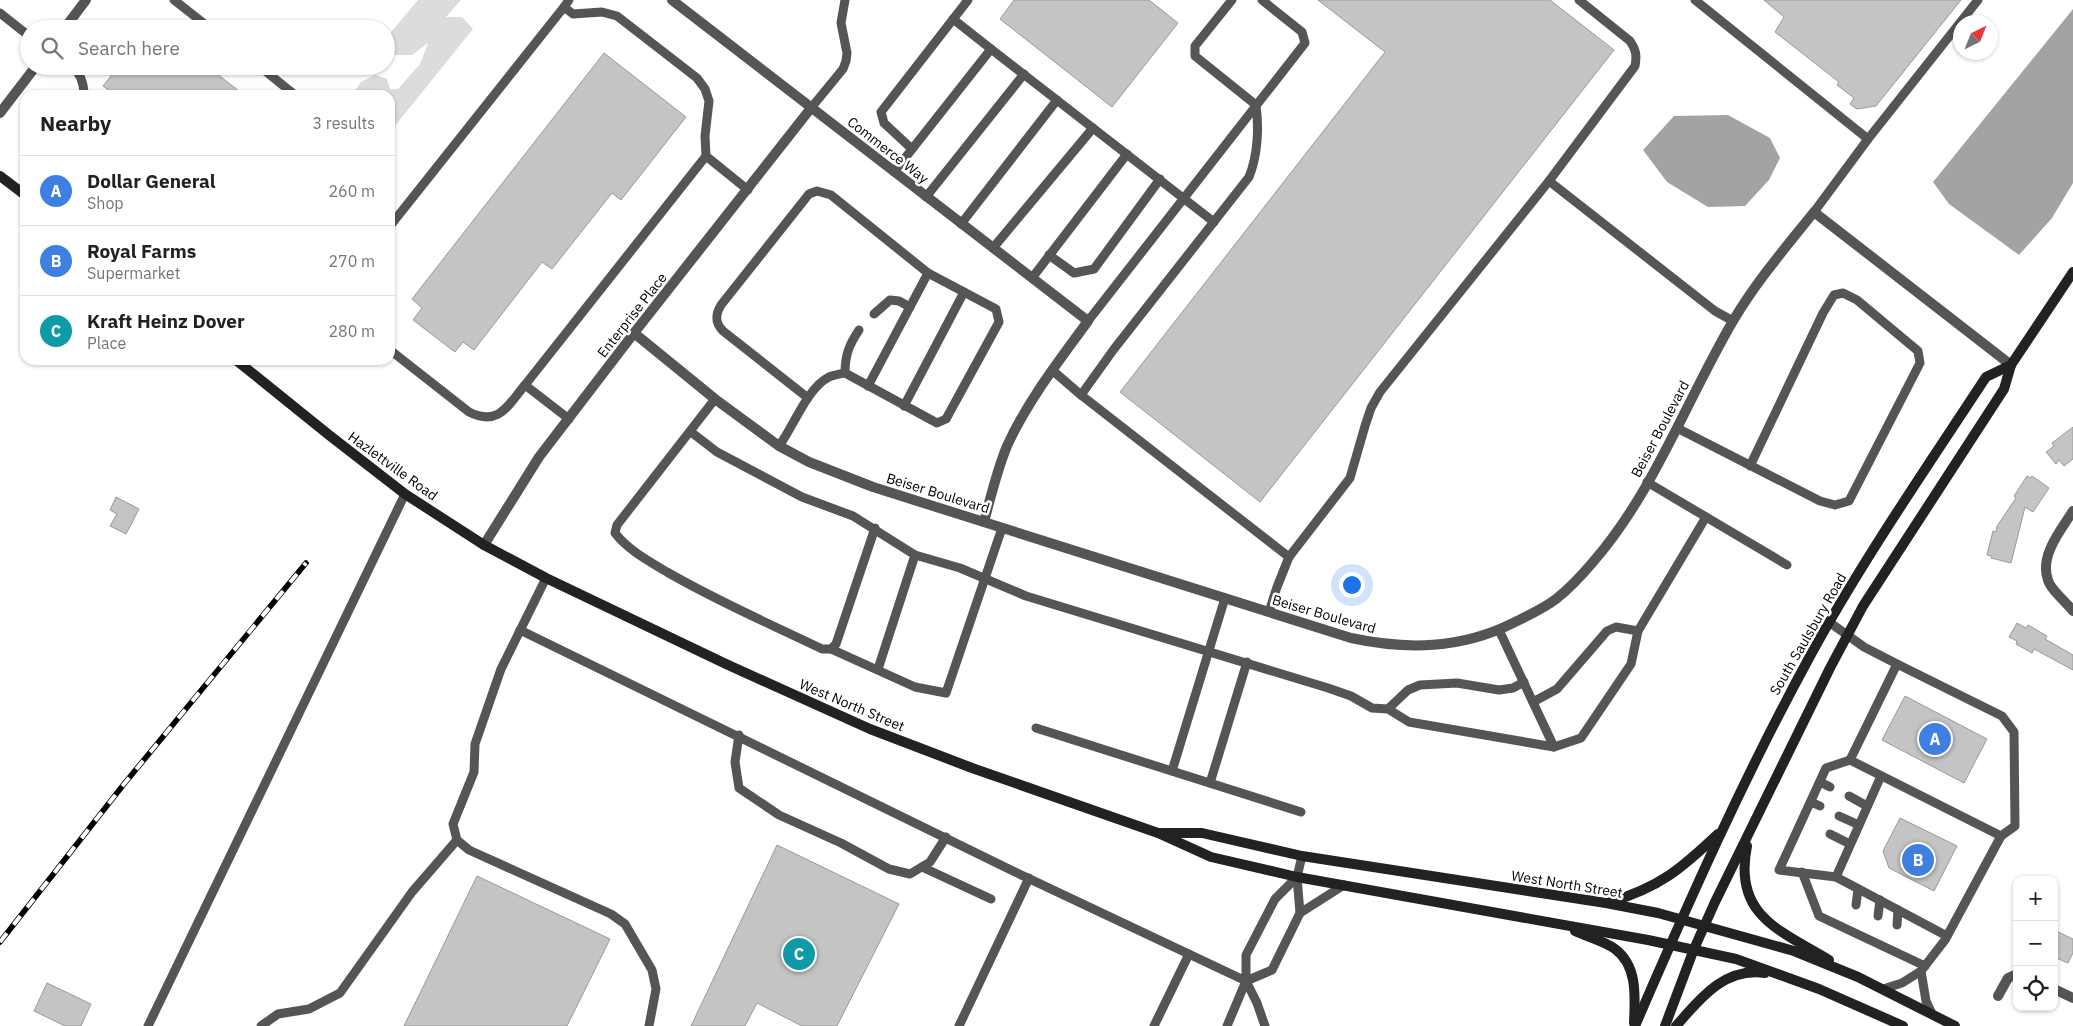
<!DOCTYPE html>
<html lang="en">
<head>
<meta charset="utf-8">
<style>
  :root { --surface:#fff; --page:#f2f2f2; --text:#202124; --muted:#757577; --line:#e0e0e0; --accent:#000 }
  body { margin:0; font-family:"IBM Plex Sans",sans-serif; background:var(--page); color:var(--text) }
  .controls { position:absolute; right:15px; bottom:15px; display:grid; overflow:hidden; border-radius:10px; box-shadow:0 1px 4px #0004 }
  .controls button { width:45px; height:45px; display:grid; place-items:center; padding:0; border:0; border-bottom:1px solid var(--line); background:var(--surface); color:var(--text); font:25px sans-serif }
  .compass { position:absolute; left:1953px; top:15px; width:45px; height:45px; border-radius:50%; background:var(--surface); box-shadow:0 1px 4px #0004; rotate:43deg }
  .you { position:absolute; left:1351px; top:584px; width:18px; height:18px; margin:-12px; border:4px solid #fff; border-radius:50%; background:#1a73e8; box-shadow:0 0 0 8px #1a73e833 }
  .badge { display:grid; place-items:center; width:32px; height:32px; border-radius:50%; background:var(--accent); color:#fff; font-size:16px; font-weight:700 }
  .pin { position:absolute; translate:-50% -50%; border:2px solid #fff; box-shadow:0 1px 5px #0006 }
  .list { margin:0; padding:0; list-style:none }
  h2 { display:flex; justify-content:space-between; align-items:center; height:65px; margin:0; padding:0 20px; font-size:21px }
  h2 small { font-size:16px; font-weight:400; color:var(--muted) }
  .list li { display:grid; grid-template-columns:32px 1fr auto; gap:15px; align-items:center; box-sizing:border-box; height:70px; padding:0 20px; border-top:1px solid var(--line) }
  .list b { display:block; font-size:19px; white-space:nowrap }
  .list p { margin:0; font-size:16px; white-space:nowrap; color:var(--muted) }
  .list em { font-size:16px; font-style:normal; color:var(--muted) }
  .icon { flex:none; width:28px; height:28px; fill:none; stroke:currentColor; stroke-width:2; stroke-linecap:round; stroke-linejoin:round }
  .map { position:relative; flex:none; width:2073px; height:1026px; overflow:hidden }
  .search { position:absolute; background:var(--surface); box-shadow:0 1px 4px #0004; left:20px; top:20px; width:375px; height:55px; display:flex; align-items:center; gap:12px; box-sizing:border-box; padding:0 18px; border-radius:28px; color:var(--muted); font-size:19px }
  .panel { position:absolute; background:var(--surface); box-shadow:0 1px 4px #0004; left:20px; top:90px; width:375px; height:275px; border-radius:15px }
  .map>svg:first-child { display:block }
</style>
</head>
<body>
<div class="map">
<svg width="2073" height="1026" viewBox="0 0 2073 1026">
  <rect width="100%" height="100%" fill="#fff"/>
  <!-- green -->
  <path fill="#dcdcdc" d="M418,0H461L446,17H462L473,29L390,132V95H352L361,82L375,75L387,79L390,89H398L420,64L428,43L412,55H394L386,47L387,37Z"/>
  <!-- water -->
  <g fill="#a3a3a3">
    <path d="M2073,9V183L2052,218L2019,255L1949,204L1933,182Z"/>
    <path d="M1728,115L1770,138L1780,158L1769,180L1745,206L1708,207L1667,182L1643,150L1674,116Z"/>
  </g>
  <!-- building -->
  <g fill="#c4c4c4" stroke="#999">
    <path d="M1014,0H1149L1178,23L1112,107L1000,19Z"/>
    <path d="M1318,0H1550L1614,50L1260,502L1120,392L1385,52Z"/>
    <path d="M1764,0H1961L1876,106L1857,109L1850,104L1854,98L1837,85L1839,82L1775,32L1784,17Z"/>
    <path d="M604,53L686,117L621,200L612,193L552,269L542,262L474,350L463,342L455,352L413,320L422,308L412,299Z"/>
    <path d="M119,66H207L244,95H115L103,86Z"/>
    <path d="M2073,427V459L2064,466L2059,460L2056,464L2046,452L2054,446L2052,443Z"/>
    <path d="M2027,476L2030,478L2032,476L2049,488L2033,512L2025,507L2011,563L1991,558L1992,556L1987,555L1993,531L1996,532L1997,526L2016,498L2014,496Z"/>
    <path d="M116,497L139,509L126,534L110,526L117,514L110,510Z"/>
    <path d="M2017,623L2026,628L2028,625L2047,636L2045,639L2073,655V670L2034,649L2032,653L2016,644L2017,641L2009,637Z"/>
    <path d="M1905,696L1987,739L1964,783L1882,740Z"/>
    <path d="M1900,818L1957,846L1934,891L1889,868L1883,851Z"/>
    <path d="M777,845L899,904L837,1026H802L757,1003L745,1026H691Z"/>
    <path d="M477,876L610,939L567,1026H404Z"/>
    <path d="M2054,930L2073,939V953L2068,963L2054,957Z"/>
    <path d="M47,983L91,1004L81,1026H65L34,1011Z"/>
  </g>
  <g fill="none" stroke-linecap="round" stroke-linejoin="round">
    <!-- lane -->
    <g stroke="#555" stroke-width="9">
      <path d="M174,0L211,29"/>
      <path d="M569,0L564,7L573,14L602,12L617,16L697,78L705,89L709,101L705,136L706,156"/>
      <path d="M1232,0L1195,46V56L1256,105C1259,127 1258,155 1249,177L1114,349L1081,395L1289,557L1350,478L1365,426L1371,408L1380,392L1549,181L1635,66C1637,55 1636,50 1630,41L1579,0"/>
      <path d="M1695,0L1868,139"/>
      <path d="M0,13L29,36"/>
      <path d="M953,19L991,49"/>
      <path d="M72,66C81,74 84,83 84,95"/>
      <path d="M259,66L295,95"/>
      <path d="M811,108L843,69L846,61L847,53L841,23L845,0"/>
      <path d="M912,149L884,123L881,112L968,0"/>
      <path d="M894,172L991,49L1214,222"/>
      <path d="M1549,181L1715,311L1733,321"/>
      <path d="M926,197L1024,74"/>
      <path d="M1814,212L1868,139L1978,0"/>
      <path d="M961,224L1057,100"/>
      <path d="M390,226L564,7"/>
      <path d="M993,248L1093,128"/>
      <path d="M1049,255L1074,273L1094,269L1160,179"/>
      <path d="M1032,278L1127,154"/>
      <path d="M874,314L890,300L899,301L910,307"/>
      <path d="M1088,321L1305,43L1302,32L1262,0"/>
      <path d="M390,350L469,412C499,427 508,405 525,385"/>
      <path d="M1052,370L1081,395"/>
      <path d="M845,373C845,355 849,345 859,330"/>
      <path d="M868,386L928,273"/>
      <path d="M715,399L617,525L615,533C628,550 649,561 667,572C717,601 770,624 822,649H831L836,644L875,528"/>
      <path d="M904,406L964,292"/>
      <path d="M569,419L525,385L706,156L748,190"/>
      <path d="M1677,428L1820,501L1835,505L1849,501L1920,363L1918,351L1857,300L1843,293L1834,295L1823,313L1750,466"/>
      <path d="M691,432L717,452L802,497L853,516L915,555L960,568L1026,596L1328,688L1351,696L1372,708L1388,709L1409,722L1554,747L1581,738L1631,664L1638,631L1706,517"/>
      <path d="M779,446C794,426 807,388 829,377C834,375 840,374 845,373L937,423L946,419L999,322L996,309L928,273L831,195L817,191L809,194L721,305C715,315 715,323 723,331L808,398"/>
      <path d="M1647,482L1787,565"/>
      <path d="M546,578L501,669L475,744L474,772L453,824L457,840L469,850L611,914L625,924L652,970L656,989L649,1026"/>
      <path d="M1269,612L1277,587L1289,557"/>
      <path d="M1829,622L1864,647L1897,664L1850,760L2001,836L1945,940L1921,971L1902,983L1883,989"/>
      <path d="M520,630L1013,871L1246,981L1257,1003L1265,1026"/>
      <path d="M1499,630L1554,747"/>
      <path d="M831,649L915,687L946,693L1002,528"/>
      <path d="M1897,664L2002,716L2014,732L2015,826L2001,836"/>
      <path d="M878,669L915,555"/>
      <path d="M1533,702L1557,689L1607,631L1616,627L1638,631"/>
      <path d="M1388,709L1408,690L1420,685L1457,683L1499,690L1513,688L1524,682"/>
      <path d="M1036,728L1301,812"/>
      <path d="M739,735L735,762L739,788L779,815L841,843L889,869L910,874L930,862L946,837"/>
      <path d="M1850,760L1826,768L1779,870L1836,877L1881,776"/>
      <path d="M1172,771L1225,598"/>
      <path d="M1820,782L1830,787"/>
      <path d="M1210,783L1247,662"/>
      <path d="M1849,796L1867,806"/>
      <path d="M1811,802L1820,806"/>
      <path d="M1839,816L1859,825"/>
      <path d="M1830,834L1850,844"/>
      <path d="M922,867L991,899"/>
      <path d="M1802,872L1819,916L1925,966"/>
      <path d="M1297,877L1275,899L1246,955V981L1272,970L1300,913L1297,877L1302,856"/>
      <path d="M1836,877L1947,936"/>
      <path d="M1856,905L1858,889"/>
      <path d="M1300,913L1344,885"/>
      <path d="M1878,916L1880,900"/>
      <path d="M1897,925L1898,910"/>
      <path d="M1921,971L1926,1001L1932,1014"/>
      <path d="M148,1026L405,494"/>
      <path d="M261,1026L278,1014L309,1009L340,993L412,892L457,840"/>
      <path d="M959,1026L1029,878"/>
      <path d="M1154,1026L1189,954"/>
      <path d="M1227,1026L1246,981"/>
    </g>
    <!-- street -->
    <g stroke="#555" stroke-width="10">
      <path d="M672,0L1088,321C1059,361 1028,400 1007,446C997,470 991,496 984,522"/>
      <path d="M64,29L86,0"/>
      <path d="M0,113L36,66"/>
      <path d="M634,333L715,399L779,446L809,462L873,487L1351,638C1407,650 1461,649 1513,623C1527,616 1543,609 1556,599C1569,589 1582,575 1593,562C1654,492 1686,401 1733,321C1756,282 1786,247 1814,212L2011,365"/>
      <path d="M2073,511C2061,530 2039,556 2048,580C2050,589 2067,603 2073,611"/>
      <path d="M484,545L539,457L634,333L811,108"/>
      <path d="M2054,989L2073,998"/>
      <path d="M1998,996L2008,978L2017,974"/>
    </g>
    <!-- secondary -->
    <g stroke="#222" stroke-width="10">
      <path d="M0,176L25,195"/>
      <path d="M236,360L329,435L405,494L484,545L546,578L726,664L870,729L972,768L1158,833L1211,857L1297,877L1648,940L1736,959L1819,989L1903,1026"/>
      <path d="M1161,833H1202L1302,856L1606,903L1658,913L1794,951L1858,977L1955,1026"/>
      <path d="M1747,846C1733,915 1779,930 1829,960"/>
      <path d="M1610,902C1660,887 1681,869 1718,834"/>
      <path d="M1575,931C1588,937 1604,941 1615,949C1638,966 1635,997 1634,1023"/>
      <path d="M1635,1026C1689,901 1744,777 1809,658C1862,561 1925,470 1986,377L2011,365"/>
      <path d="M1665,1026L1694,949L1715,902L1830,668L1863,606L2004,389L2011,365L2073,272"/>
      <path d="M1676,1026C1700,999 1724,967 1765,973"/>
    </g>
    <!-- rail casing -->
    <g stroke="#000" stroke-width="5.5">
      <path id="rail" d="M0,942L124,784L306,563"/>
    </g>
    <!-- rail -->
    <use href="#rail" stroke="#fff" stroke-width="4" stroke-dasharray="11" stroke-linecap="butt"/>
  </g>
  <g text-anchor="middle" stroke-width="5" stroke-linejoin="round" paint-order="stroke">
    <!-- street labels -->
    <g font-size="14" fill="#000" stroke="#fff">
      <text transform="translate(888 150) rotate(38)" y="5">Commerce Way</text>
      <text transform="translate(632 315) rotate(-52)" y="5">Enterprise Place</text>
      <text transform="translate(1660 429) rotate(-62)" y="5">Beiser Boulevard</text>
      <text transform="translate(393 466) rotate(36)" y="5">Hazlettville Road</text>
      <text transform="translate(938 493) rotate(17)" y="5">Beiser Boulevard</text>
      <text transform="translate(1324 614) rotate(16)" y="5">Beiser Boulevard</text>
      <text transform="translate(1808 634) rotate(-60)" y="5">South Saulsbury Road</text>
      <text transform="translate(852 705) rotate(23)" y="5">West North Street</text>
      <text transform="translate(1567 884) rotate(9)" y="5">West North Street</text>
    </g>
  </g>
</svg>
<div class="controls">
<button>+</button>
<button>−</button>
<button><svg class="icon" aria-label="locate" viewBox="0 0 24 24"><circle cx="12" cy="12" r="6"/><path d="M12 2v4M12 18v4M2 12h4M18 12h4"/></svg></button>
</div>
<svg class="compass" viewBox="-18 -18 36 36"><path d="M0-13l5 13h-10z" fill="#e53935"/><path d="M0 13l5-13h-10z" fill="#757577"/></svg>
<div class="you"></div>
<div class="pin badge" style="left:1935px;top:739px;background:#3f7fe0">A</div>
<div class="pin badge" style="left:1918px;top:860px;background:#3f7fe0">B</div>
<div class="pin badge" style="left:799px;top:954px;background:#0f9aa8">C</div>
<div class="search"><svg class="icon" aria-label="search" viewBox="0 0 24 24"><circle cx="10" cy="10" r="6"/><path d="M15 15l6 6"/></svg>Search here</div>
<section class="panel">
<h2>Nearby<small>3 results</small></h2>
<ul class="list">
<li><span class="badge" style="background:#3f7fe0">A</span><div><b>Dollar General</b><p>Shop</p></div><em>260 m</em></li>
<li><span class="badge" style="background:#3f7fe0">B</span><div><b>Royal Farms</b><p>Supermarket</p></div><em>270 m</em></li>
<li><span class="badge" style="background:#0f9aa8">C</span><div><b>Kraft Heinz Dover</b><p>Place</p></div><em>280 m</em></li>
</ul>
</section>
</div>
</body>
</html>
